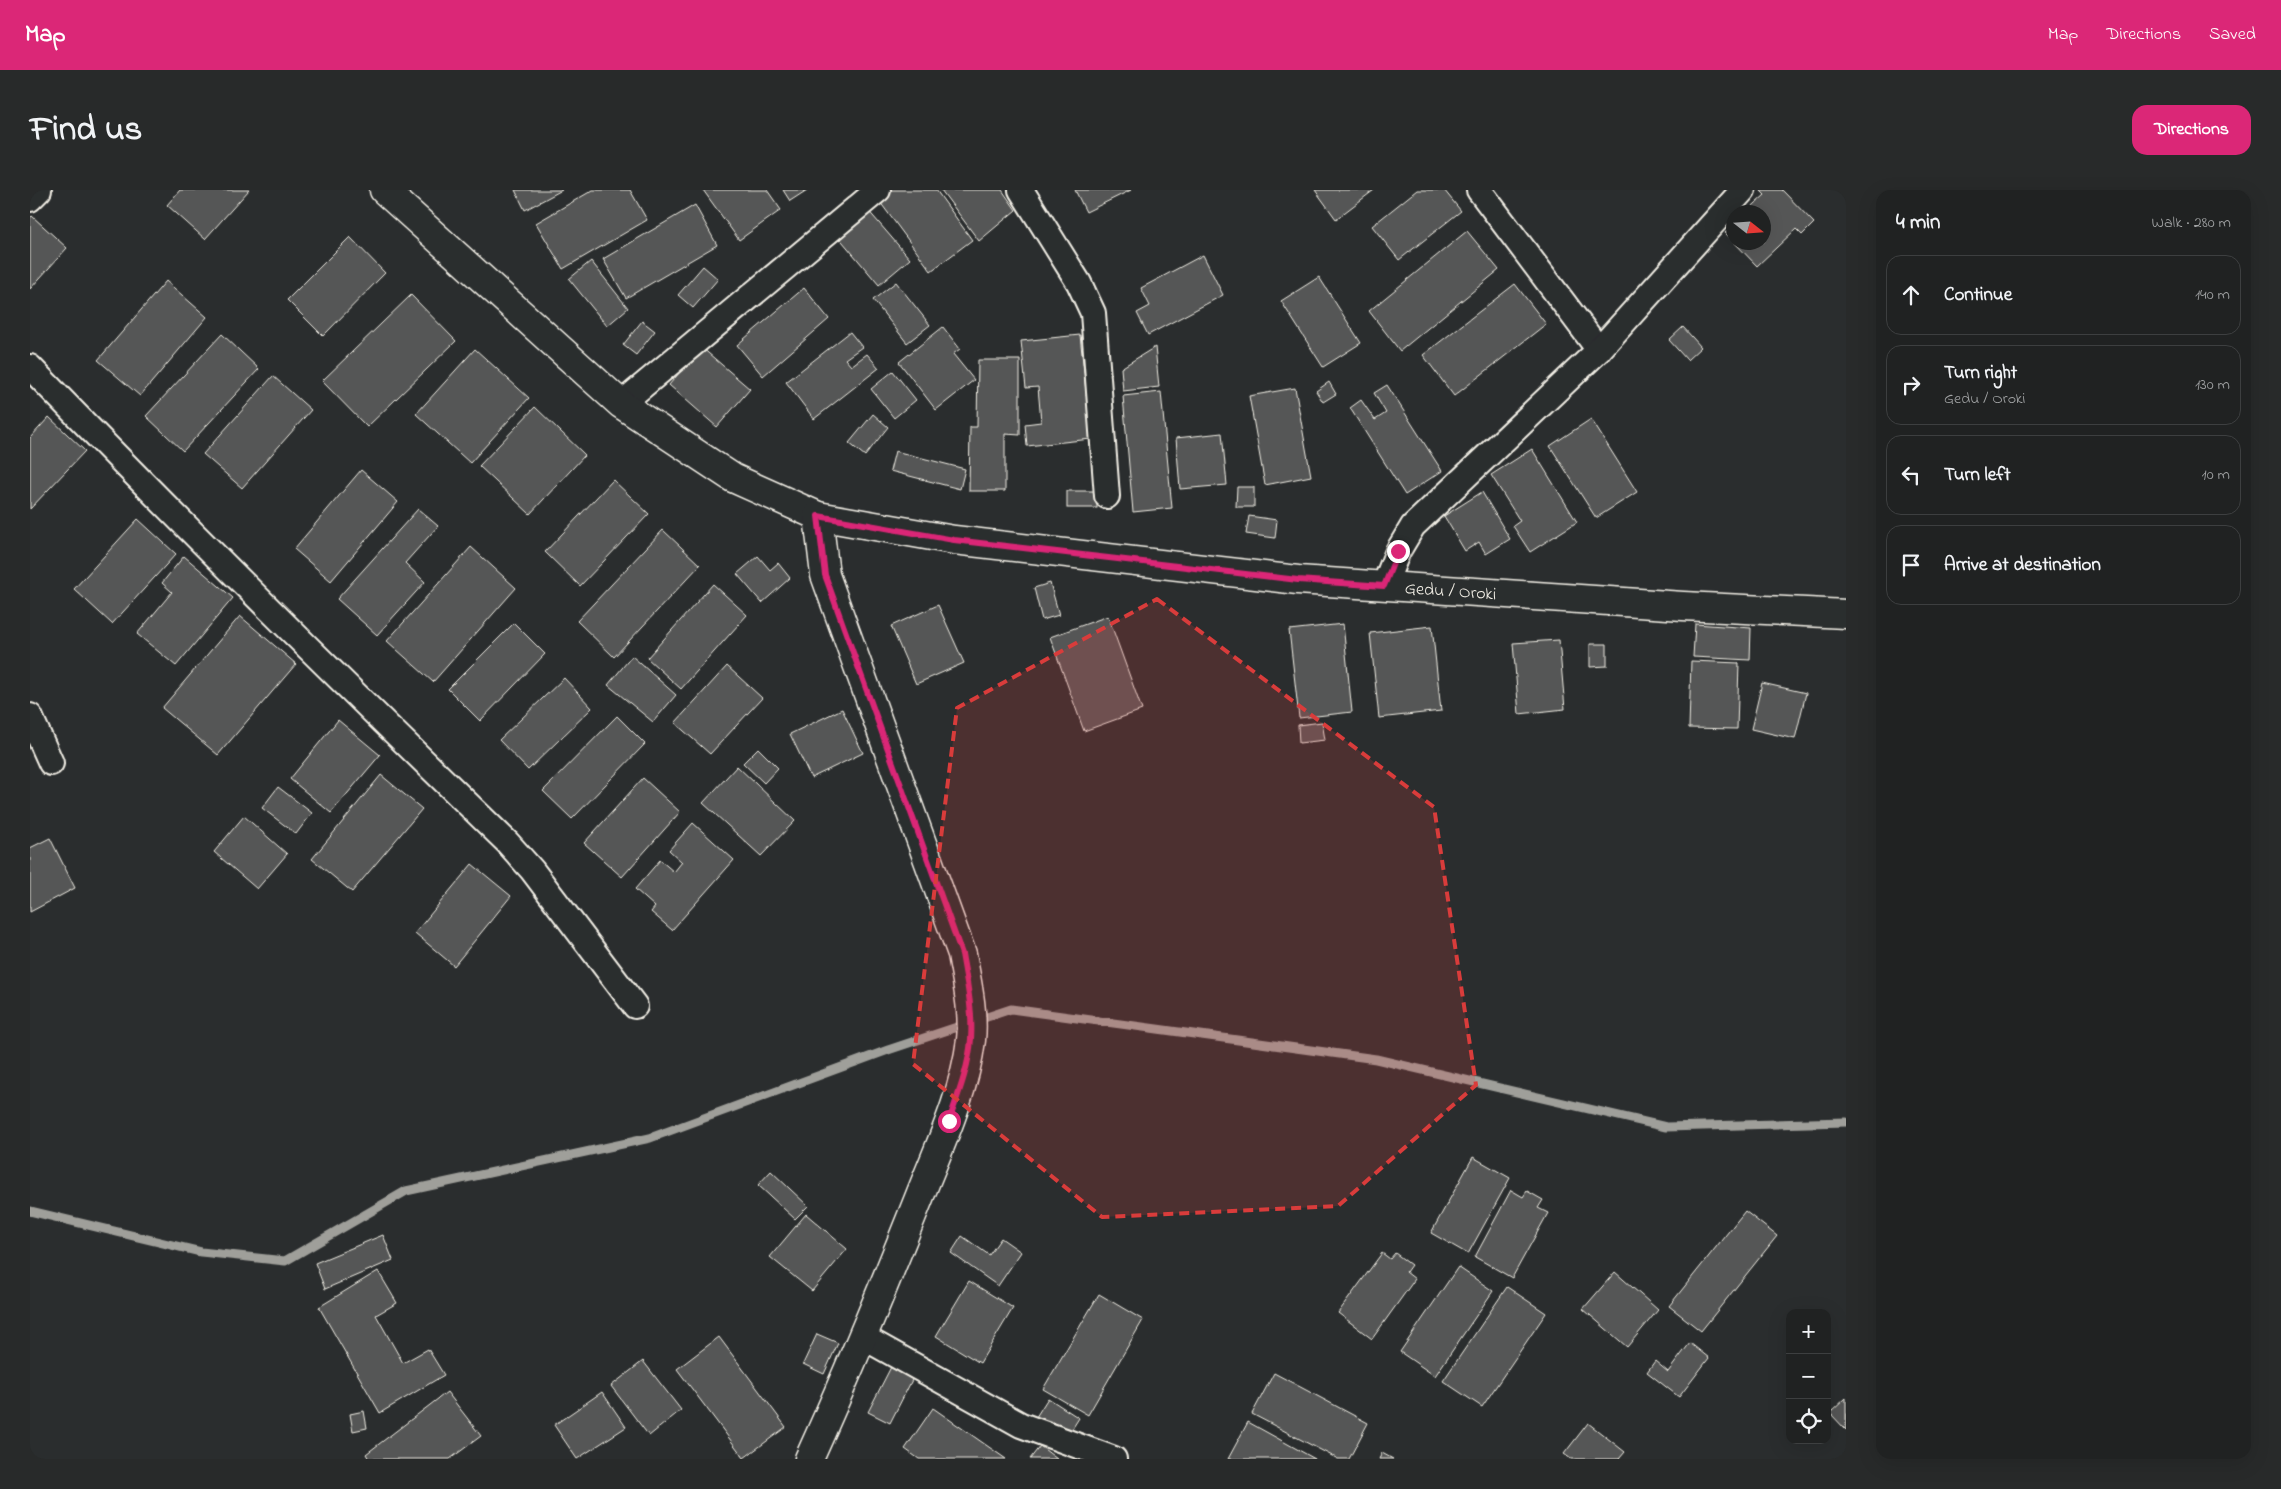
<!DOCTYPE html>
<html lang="en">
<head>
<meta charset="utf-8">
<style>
  :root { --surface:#202222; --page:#282a2a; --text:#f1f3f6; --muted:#a2a4a5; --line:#3d3f40; --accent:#db2777 }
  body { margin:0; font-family:"Indie Flower",sans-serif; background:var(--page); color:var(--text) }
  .controls { position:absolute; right:15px; bottom:15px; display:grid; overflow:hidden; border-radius:10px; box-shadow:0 5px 20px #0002 }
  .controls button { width:45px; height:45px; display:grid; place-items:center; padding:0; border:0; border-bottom:1px solid var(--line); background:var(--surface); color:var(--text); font:25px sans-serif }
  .compass { position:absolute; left:1696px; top:15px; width:45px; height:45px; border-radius:50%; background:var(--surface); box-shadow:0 5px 20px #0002; rotate:107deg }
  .stop { position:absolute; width:15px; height:15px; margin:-11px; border:4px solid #db2777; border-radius:50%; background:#fff }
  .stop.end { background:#db2777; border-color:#fff; box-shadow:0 1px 5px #0008 }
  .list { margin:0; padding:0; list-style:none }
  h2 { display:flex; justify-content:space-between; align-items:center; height:65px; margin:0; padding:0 20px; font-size:21px }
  h2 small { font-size:16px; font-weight:400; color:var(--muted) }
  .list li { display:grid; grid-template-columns:32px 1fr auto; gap:15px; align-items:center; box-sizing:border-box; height:80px; margin:0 10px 10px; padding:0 10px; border:1px solid var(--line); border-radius:15px }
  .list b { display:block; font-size:19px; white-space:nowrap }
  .list p { margin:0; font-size:16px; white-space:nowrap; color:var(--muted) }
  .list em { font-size:16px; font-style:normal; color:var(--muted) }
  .icon { flex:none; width:28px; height:28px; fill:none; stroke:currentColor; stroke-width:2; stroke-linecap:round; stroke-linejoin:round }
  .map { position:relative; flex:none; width:1816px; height:1269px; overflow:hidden; border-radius:15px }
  header { display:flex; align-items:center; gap:30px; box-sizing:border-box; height:70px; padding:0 25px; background:var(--accent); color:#fff }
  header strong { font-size:24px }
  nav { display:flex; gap:28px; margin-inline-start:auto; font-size:18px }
  .intro { display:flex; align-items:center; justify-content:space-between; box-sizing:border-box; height:120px; padding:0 30px }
  h1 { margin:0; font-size:35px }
  .button { padding:12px 22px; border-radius:15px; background:var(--accent); color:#fff; font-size:18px; font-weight:700 }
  main { display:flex; gap:30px; padding:0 30px }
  aside { flex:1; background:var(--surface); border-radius:15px; box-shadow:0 5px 20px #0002 }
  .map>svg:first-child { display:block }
</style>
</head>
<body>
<header>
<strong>Map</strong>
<nav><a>Map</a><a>Directions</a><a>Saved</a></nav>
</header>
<div class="intro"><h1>Find us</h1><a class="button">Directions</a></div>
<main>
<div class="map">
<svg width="1816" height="1269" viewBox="0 0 1816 1269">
  <rect width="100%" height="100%" fill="#2a2d2e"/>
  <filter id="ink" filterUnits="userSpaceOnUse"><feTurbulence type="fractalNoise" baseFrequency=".02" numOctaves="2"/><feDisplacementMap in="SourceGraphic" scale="10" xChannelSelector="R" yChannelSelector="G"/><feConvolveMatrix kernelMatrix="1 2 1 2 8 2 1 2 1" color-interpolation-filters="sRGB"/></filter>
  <g filter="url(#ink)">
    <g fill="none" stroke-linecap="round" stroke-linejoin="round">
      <!-- stream -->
      <path stroke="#9f9f9a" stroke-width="9" d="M0,1021L171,1062L255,1071L376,1001L620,948L858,860L981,819L1346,869L1636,937L1816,932"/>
    </g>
    <!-- building -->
    <g fill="#555756" stroke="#f4f1e8">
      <path d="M150,0H219L175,49L137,15Z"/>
      <path d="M485,0H532L495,20Z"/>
      <path d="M563,0H600L617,30L533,79L506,33Z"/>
      <path d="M673,0H737L751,20L709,50Z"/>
      <path d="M753,0H777L760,11Z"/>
      <path d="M857,0H906L942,50L901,81L847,8Z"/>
      <path d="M911,0H972L986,20L949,51Z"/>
      <path d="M1045,0H1101L1056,22Z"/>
      <path d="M1285,0H1344L1306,29Z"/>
      <path d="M1387,0H1414L1431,21L1369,70L1342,36Z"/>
      <path d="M1730,0H1752L1784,33L1772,45L1766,39L1727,76L1704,52H1734V22H1716L1735,5Z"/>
      <path d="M665,15L687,55L596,108L573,69Z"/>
      <path d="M837,19L880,69L849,95L807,45Z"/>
      <path d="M2,26L37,58L0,99V28Z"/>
      <path d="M1704,35V51L1695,43Z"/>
      <path d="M1437,41L1469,80L1370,161L1339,121Z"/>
      <path d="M320,47L355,83L293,146L257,110Z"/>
      <path d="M1173,65L1193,105L1118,145L1107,123L1120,116L1111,98Z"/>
      <path d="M561,71L598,118L577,136L539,89Z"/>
      <path d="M673,76L688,89L663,118L648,105Z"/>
      <path d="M1289,87L1331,153L1293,177L1251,111Z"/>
      <path d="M136,91L177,127L110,206L68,170Z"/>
      <path d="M866,92L900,135L877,153L843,110Z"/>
      <path d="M1485,94L1516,134L1424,206L1393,165Z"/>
      <path d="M774,98L799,129L733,186L707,155Z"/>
      <path d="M381,105L426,151L337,237L292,191Z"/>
      <path d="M612,131L625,141L606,165L593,155Z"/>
      <path d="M913,137L930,159L923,164L944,190L906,220L869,172Z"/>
      <path d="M1653,137L1671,157L1657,170L1639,150Z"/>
      <path d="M820,142L832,157L815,169L821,176L837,164L849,178L784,229L756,192Z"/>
      <path d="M192,144L229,179L153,261L116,226Z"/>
      <path d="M1050,145L1061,249L997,256L995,234L1011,232L1008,197L996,198L991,151Z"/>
      <path d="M671,157L720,199L687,237L639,195Z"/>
      <path d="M1125,157L1129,197L1093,201L1091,178Z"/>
      <path d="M445,159L499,208L440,273L386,224Z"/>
      <path d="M948,170H990V245L975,244V301H939L940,237H947Z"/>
      <path d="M863,181L886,210L864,228L841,199Z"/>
      <path d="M243,186L281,220L212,298L173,264Z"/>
      <path d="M1299,192L1306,204L1293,212L1286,201Z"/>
      <path d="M1357,195L1412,281L1375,305L1320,218L1331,210L1345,230L1356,223L1344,203Z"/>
      <path d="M1265,198L1281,286L1235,295L1219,206Z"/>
      <path d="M1131,202L1142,318L1103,322L1093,206Z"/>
      <path d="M505,217L555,265L500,324L449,276Z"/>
      <path d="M843,224L858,237L835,266L819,253Z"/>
      <path d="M19,227L55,261L0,319V248Z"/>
      <path d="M1561,229L1607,302L1566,328L1520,256Z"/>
      <path d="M1192,243L1197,295L1150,299L1146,248Z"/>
      <path d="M1502,259L1547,332L1500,362L1483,336L1490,331L1461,285Z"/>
      <path d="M865,261L935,279L930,299L860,281Z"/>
      <path d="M331,280L368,312L301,391L264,359Z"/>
      <path d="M583,290L619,324L550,396L515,362Z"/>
      <path d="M1207,297H1224V317H1206Z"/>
      <rect x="1037" y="301" width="30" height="17"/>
      <path d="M1452,302L1480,349L1456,364L1449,352L1435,361L1414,326Z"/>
      <path d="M388,319L408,336L375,373L395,392L347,445L307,409Z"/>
      <path d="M1219,326L1247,330L1245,348L1216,344Z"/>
      <path d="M108,329L146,364L82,434L44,399Z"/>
      <path d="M633,340L670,375L584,467L547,431Z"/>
      <path d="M441,357L486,398L403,492L357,451Z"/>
      <path d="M154,366L203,408L146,476L107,444L142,402L132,393Z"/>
      <path d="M728,366L740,380L748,373L760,388L732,413L707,384Z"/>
      <path d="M1020,393L1029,425L1012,430L1004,398Z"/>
      <path d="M683,394L717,425L651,499L617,468Z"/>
      <path d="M908,415L934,473L886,494L861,436Z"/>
      <path d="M210,426L266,474L188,565L132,518Z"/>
      <path d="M1078,426L1112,520L1054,541L1020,447Z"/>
      <path d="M484,433L515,464L450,531L418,499Z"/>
      <path d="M1313,434L1322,522L1269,528L1259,440Z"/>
      <path d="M1665,434L1721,438L1720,470L1663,467Z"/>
      <path d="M1402,436L1411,521L1349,528L1340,443Z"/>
      <path d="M1529,450L1535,519L1489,524L1483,453Z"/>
      <path d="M1560,454H1577V476L1560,477Z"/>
      <path d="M602,466L646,505L623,532L578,495Z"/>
      <path d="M1661,471L1709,473L1707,539L1659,538Z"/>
      <path d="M697,476L732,508L680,564L645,533Z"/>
      <path d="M534,488L562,518L498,580L469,550Z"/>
      <path d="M1732,493L1776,503L1765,549L1721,539Z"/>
      <path d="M812,519L833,563L781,588L760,544Z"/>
      <path d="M587,526L615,554L542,629L513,601Z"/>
      <path d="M308,530L350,565L301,623L260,589Z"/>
      <path d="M1292,532L1295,550L1269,553L1268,535Z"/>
      <path d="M728,558L748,578L734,593L713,573Z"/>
      <path d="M707,576L765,631L731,666L673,613Z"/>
      <path d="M351,585L392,619L322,702L282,669Z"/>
      <path d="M613,588L650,622L592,687L554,653Z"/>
      <path d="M248,597L282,623L266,644L232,618Z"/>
      <path d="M214,626L257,664L227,699L184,662Z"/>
      <path d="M663,633L704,670L642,740L621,722L625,717L605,699L630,670L644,682L652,672L639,660Z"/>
      <path d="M20,648L45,698L0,722V658Z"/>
      <path d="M442,674L481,706L424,776L385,743Z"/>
      <path d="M1443,967L1480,988L1438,1064L1401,1043Z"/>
      <path d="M741,981L778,1016L765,1029L728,995Z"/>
      <path d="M1481,1000L1493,1007L1497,1001L1513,1010L1508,1018L1518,1023L1482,1088L1445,1067Z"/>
      <path d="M1715,1021L1747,1046L1671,1141L1639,1116Z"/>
      <path d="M776,1024L817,1059L782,1101L740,1067Z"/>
      <path d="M353,1045L363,1070L295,1099L285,1073Z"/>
      <path d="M932,1046L959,1065L971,1048L991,1062L968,1096L921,1063Z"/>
      <path d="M1352,1063L1360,1069L1365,1063L1381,1075L1376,1082L1385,1089L1342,1149L1308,1123Z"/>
      <path d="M1428,1077L1463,1101L1405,1186L1370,1162Z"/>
      <path d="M348,1081L367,1113L346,1125L373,1173L398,1159L414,1185L350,1223L289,1117Z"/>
      <path d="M1585,1082L1628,1120L1597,1157L1553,1119Z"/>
      <path d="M939,1091L983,1118L950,1173L906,1146Z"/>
      <path d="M1477,1097L1516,1123L1452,1217L1413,1191Z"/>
      <path d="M1069,1104L1113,1130L1058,1225L1013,1199Z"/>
      <path d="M787,1144L808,1153L794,1184L773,1174Z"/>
      <path d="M689,1147L756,1237L714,1268L647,1179Z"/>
      <path d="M1660,1153L1679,1168L1649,1207L1617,1182L1625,1171L1638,1182Z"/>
      <path d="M613,1171L651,1220L619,1246L581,1196Z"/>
      <path d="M861,1177L883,1188L860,1233L838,1222Z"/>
      <path d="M1244,1183L1338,1233L1319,1269H1308L1222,1224Z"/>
      <path d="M417,1202L451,1246L420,1269H339L336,1264Z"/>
      <path d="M572,1202L596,1237L547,1269L524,1235Z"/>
      <path d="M1018,1208L1049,1228L1037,1247L1006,1227Z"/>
      <path d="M1816,1208V1240L1800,1223Z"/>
      <path d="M903,1218L976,1269H889L875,1259Z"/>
      <path d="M334,1221L337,1238L323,1241L320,1224Z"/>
      <path d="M1218,1232L1285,1269H1198Z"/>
      <path d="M1558,1233L1595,1262L1589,1269H1541L1534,1264Z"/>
      <path d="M1010,1256L1027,1269H1000Z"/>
      <path d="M1352,1263L1363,1269H1349Z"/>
    </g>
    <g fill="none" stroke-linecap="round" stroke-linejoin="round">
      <!-- minor casing -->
      <g stroke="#f4f1e8" stroke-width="28">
        <g id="minor">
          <path d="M991,0L1049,93L1063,123L1077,306"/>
          <path d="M1449,0L1569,160"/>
          <path d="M0,9L9,0"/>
          <path d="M0,177C156,339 316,496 477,652L502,680L605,816"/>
          <path d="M591,214L848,0"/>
          <path d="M1354,396L1368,361L1383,336L1569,160L1713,0"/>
          <path d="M0,526L21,573"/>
          <path d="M833,1147L991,1235L1084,1269"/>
        </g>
      </g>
      <!-- tertiary casing -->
      <g stroke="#f4f1e8" stroke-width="31">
        <g id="tertiary">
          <path id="s1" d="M354,0L591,214L703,288L788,326L924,350L1268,390L1653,416L1816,424"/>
          <path d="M779,1269C818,1183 854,1096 889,1008C909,957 934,905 941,850C944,823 937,792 932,764L795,385L788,326"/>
        </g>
      </g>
      <!-- minor -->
      <use href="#minor" stroke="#2a2d2e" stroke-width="24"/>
      <!-- tertiary -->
      <use href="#tertiary" stroke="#2a2d2e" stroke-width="28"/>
    </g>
  </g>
  <g fill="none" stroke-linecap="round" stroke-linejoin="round" filter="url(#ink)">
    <!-- route -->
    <path stroke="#db2777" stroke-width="6" d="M919,931C928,905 939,877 941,849C943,821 937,792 932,764L795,385L788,326L924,350L1268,390L1354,396L1368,361"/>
  </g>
  <!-- marked area -->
  <path fill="#d93c3b" fill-opacity="0.2" stroke="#d93c3b" stroke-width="4" stroke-dasharray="10 6" stroke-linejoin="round" d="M1127,409L1404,617L1446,895L1308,1016L1072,1027L883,874L927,518Z"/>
  <g text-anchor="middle" stroke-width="5" stroke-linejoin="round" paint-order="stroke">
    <!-- street labels -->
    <g font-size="18" fill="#f4f1e8" stroke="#2a2d2e">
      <text dy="6" stroke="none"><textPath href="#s1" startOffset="1184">Gedu / Oroki</textPath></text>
    </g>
  </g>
</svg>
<div class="controls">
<button>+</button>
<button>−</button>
<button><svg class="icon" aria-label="locate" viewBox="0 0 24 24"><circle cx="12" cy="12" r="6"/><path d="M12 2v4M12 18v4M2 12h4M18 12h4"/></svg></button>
</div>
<svg class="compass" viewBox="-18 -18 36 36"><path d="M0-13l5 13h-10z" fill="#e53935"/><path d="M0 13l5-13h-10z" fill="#a2a4a5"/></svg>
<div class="stop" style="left:919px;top:931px"></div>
<div class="stop end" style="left:1368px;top:361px"></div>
</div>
<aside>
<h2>4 min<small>Walk · 280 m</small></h2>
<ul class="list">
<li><svg class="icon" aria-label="ahead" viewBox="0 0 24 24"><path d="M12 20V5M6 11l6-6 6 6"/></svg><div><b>Continue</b></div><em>140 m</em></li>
<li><svg class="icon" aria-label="right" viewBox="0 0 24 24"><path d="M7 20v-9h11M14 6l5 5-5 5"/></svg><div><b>Turn right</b><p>Gedu / Oroki</p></div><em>130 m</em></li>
<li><svg class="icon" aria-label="left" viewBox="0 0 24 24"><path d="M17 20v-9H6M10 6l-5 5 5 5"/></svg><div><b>Turn left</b></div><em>10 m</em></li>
<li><svg class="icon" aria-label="arrive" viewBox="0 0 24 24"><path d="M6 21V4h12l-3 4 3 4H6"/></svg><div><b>Arrive at destination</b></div></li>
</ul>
</aside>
</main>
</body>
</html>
